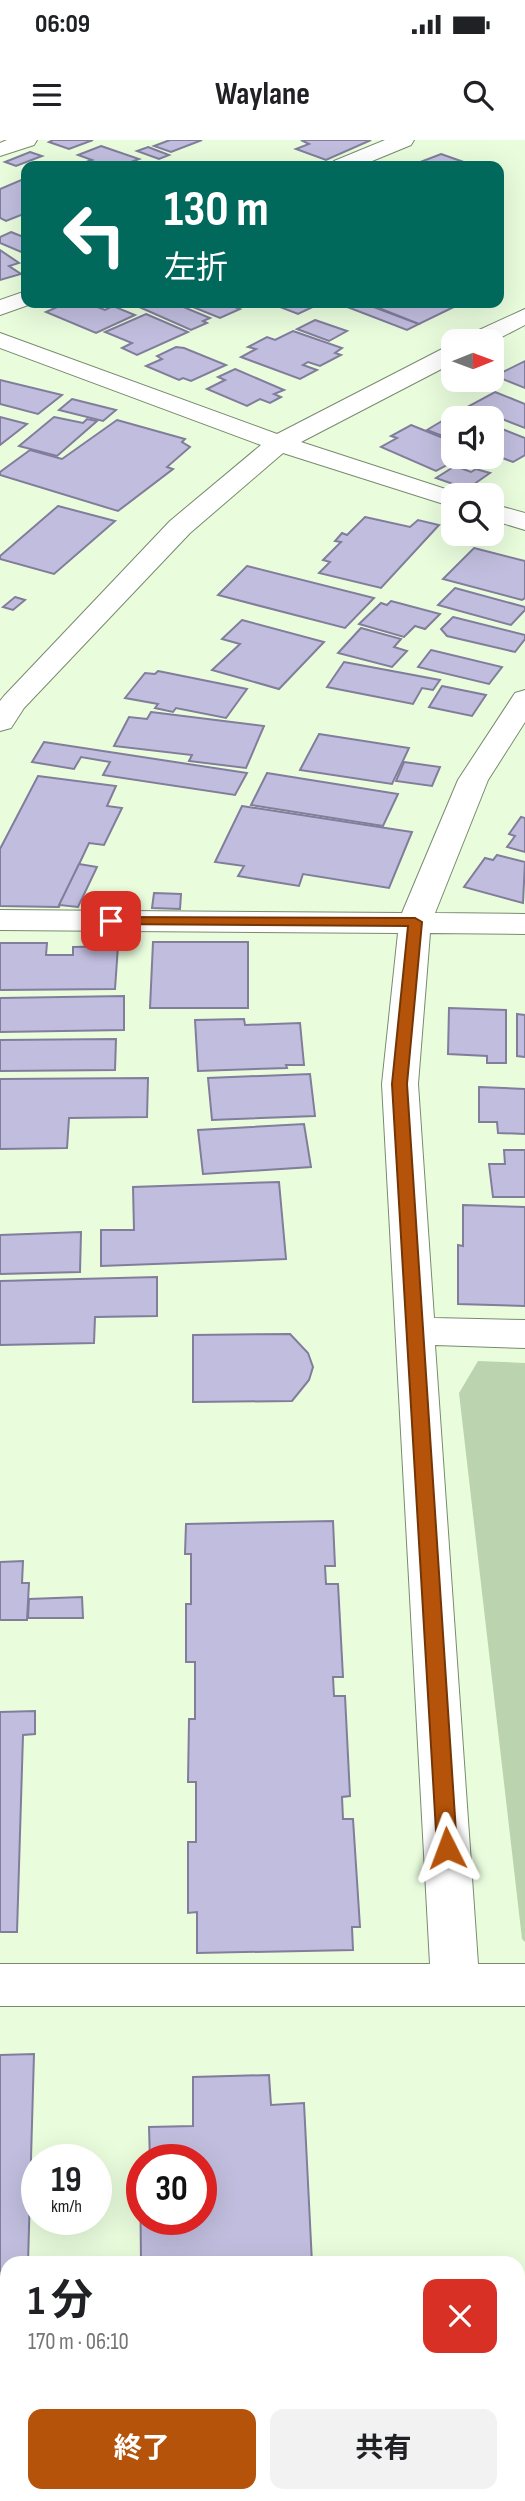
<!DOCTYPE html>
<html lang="ja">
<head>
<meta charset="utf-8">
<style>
	:root { --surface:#fff; --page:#f2f2f2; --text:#202124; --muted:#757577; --accent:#b45309 }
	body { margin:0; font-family:"Sofia Sans Condensed","Noto Sans JP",sans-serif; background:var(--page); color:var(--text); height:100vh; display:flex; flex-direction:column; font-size:26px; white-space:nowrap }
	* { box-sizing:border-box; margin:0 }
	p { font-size:23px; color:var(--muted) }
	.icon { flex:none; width:38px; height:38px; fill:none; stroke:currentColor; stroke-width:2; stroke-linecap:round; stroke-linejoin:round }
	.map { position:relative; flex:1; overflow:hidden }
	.details { position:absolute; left:0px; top:2116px; width:525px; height:247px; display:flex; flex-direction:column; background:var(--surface); border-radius:21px 21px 0 0; box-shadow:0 7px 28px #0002 }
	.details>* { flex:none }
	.hud { position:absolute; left:21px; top:21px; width:483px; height:147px; border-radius:14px; box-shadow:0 7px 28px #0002; background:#00695c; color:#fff; overflow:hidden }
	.needle { width:46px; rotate:89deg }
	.tools { position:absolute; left:441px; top:189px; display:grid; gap:14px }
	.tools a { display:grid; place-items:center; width:63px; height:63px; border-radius:14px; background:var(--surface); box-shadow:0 7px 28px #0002; font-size:35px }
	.speed { position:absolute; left:21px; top:2004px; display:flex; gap:14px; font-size:35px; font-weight:700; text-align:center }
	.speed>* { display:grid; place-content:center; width:91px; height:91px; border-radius:50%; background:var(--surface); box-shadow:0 7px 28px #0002; line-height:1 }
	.speed small { font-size:18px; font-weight:400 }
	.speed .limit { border:10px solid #d22; background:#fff; color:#111 }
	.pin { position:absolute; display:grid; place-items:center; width:60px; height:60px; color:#fff; margin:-30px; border-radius:14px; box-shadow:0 4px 10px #0006 }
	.me { position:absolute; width:77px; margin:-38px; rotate:357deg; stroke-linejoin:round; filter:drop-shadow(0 0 5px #0008) }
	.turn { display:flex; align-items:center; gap:24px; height:147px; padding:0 28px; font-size:32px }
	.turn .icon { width:91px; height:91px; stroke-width:2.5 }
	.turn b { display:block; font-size:49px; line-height:60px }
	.round { display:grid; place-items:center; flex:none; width:74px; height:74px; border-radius:14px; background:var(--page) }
	.summary { display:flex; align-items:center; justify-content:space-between; height:119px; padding:0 28px }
	h1 { font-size:42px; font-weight:700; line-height:52px }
	.primary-button { display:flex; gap:14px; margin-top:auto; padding:14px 28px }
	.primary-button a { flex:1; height:80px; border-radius:14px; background:var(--accent); color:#fff; font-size:28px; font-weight:700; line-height:80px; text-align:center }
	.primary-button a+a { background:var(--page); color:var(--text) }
	.status { display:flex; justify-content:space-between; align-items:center; height:49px; padding:0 35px; background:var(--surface); direction:ltr }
	.status svg { height:19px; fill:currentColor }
	header { display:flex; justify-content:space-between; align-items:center; height:91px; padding:0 28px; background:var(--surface); font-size:32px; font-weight:700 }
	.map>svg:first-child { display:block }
	.green { fill:#bcd3af }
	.building { fill:#c1bdde; stroke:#817d9b; stroke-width:2 }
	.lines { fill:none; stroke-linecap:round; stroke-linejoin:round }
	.minor-casing { stroke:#798b6f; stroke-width:2 }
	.minor { fill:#fff; fill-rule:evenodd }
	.route { fill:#b45309; stroke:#753606; stroke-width:2 }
</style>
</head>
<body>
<div class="status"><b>06:09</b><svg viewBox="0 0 49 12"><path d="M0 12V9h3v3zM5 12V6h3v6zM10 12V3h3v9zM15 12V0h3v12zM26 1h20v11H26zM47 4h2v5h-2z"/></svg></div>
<header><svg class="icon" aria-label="menu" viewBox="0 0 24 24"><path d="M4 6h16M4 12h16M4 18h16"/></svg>Waylane<svg class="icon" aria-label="search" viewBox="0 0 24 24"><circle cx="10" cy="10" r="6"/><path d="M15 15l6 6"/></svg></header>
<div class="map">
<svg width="525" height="2361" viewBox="0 0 525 2361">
	<rect width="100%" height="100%" fill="#e9fddd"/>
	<polygon class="green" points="478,1221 525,1223 525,1802 522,1799 459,1253"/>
	<g class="building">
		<polygon points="53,0 93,0 69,9 49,2"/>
		<polygon points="170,0 202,0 171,12 154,6"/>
		<polygon points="371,0 326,20 296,9 309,4 301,0"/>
		<polygon points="101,6 139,19 131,22 142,26 97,26 86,22 92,20 78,15"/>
		<polygon points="148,7 169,15 159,19 137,11"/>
		<polygon points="30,12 42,16 16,26 5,22"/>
		<polygon points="441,14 475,26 410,26"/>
		<polygon points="26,38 26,73 6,81 0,78 0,49"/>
		<polygon points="11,92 26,98 26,114 0,103 0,97"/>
		<polygon points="0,110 19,123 9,126 21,134 0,140"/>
		<polygon points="66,163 92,165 105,170 113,166 135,175 96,193 46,172"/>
		<polygon points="145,163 174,163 210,178 203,181 207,183 191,190 137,166"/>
		<polygon points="183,163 225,163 240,169 220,178"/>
		<polygon points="270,163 315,163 319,164 298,174"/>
		<polygon points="337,163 363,163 419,184 407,190"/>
		<polygon points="366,163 462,163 419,184"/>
		<polygon points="146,174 188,192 137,215 122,208 132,203 105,192"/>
		<polygon points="315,180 347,191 329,201 297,189"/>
		<polygon points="293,191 342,208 335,213 341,215 320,226 308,222 303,225 317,230 300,239 241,217 256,209 248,207 267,197 275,200"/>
		<polygon points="176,207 184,208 226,225 191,241 183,238 179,240 146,226 162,219 157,216"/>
		<polygon points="525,221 525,248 495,236"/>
		<polygon points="235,229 284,250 274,254 281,257 270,263 260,259 247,266 207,249 225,240 218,237"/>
		<polygon points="0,240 62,255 38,274 0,264"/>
		<polygon points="495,252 525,264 525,288 469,266"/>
		<polygon points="72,259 116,270 103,281 59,270"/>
		<polygon points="457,272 473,278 453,278 453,300 427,290"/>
		<polygon points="0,277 27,284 0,305"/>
		<polygon points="54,277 83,283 87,279 97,281 57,316 19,306"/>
		<polygon points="117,280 185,299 182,302 190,307 167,327 173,329 118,371 0,335 0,332 30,310 62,319"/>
		<polygon points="411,285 453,302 453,317 482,317 469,324 458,319 436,331 381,307 397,298 391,296"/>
		<polygon points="492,285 525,298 525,315 513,322 492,314"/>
		<polygon points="455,326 471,332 476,329 490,333 467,349 436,338"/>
		<polygon points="58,366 115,381 54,434 0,419 0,416"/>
		<polygon points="365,377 410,387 418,380 439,385 381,448 319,433 330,422 323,420 341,402 335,401 342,393 347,395"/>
		<polygon points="474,408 525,421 525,458 522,460 443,439"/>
		<polygon points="247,426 374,458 345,488 218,455"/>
		<polygon points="455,448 525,467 525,470 511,485 438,465"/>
		<polygon points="15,457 25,460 13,470 3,467"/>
		<polygon points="391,461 440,474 425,489 415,486 404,497 359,484 381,463 387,465"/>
		<polygon points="453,477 525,495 525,499 515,512 447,496 441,489"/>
		<polygon points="242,480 324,502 279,549 212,530 240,504 222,499"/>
		<polygon points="361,488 401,499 394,507 407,511 392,527 338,513"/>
		<polygon points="431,510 502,527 489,544 418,527"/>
		<polygon points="344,522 440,540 433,550 422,548 413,564 327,547"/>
		<polygon points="158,531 247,549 226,578 176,568 173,572 155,568 158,564 125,558 145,533 155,534"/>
		<polygon points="442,546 486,555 472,576 429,567"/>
		<polygon points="151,572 264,586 246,628 189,621 192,615 114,606 129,577 147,579"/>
		<polygon points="319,594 409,608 392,644 300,630"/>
		<polygon points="44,602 247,633 235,655 103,635 110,622 81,617 74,629 32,622"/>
		<polygon points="404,622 440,627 432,646 396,641"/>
		<polygon points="267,633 398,654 383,686 251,665"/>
		<polygon points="38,636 116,646 107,666 122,668 104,705 89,703 59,767 0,766 0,709"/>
		<polygon points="242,666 412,692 389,748 303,734 299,746 238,736 244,726 215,722"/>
		<polygon points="521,677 525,678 525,712 507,707 515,696 509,694"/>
		<polygon points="497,715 525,722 523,763 464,747 485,718 493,720"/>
		<polygon points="79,724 97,727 78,767 59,765"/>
		<polygon points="154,753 181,754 180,769 152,768"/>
		<polygon points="153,802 248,802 248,868 150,868"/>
		<polygon points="0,803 47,803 46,815 73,815 73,807 118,806 115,849 0,850"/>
		<polygon points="124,856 124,890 0,892 0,858"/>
		<polygon points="449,868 506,870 506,923 487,923 487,916 448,914"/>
		<polygon points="517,874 525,875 525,917 517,916"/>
		<polygon points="244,879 245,885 300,883 304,925 286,925 287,928 198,931 195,880"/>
		<polygon points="116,899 115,930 0,931 0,900"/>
		<polygon points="310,934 315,976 212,980 208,938"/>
		<polygon points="148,938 147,977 69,978 67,1008 0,1009 0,939"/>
		<polygon points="479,947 525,949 525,994 498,993 497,982 479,982"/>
		<polygon points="304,984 311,1027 203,1034 198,990"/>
		<polygon points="504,1010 525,1010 525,1057 493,1057 489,1024 505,1024"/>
		<polygon points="279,1042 286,1119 101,1126 101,1090 134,1090 133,1047"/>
		<polygon points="463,1065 525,1067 525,1166 458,1164 458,1105 463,1106"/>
		<polygon points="81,1092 80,1132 0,1134 0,1095"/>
		<polygon points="157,1137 157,1176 95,1177 94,1203 0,1205 0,1141"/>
		<polygon points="290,1194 308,1213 313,1227 309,1240 292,1261 193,1262 193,1195"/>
		<polygon points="333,1381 335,1426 325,1426 326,1444 338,1444 343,1537 333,1537 334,1556 345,1556 350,1656 342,1657 343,1679 353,1679 360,1787 352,1787 353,1810 197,1813 197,1772 188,1773 188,1702 196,1702 196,1642 188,1642 189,1579 195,1579 195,1522 186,1522 186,1464 191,1464 191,1414 185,1414 186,1384"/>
		<polygon points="23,1421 22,1443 29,1443 27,1480 0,1480 0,1422"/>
		<polygon points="82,1457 83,1478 28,1478 29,1459"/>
		<polygon points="35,1571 35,1594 23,1595 17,1792 0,1792 0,1572"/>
		<polygon points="34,1914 28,2123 7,2123 7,2356 21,2356 21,2361 0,2361 0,1915"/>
		<polygon points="269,1935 271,1965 304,1963 312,2123 141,2123 140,2021 142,2079 201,2079 201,2020 150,2020 149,1987 193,1986 193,1937"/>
		<polygon points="144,2356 324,2356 324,2361 154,2361 154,2359 144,2359"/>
	</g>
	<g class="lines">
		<defs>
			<g id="minor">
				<polygon points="7,0 37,0 34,5 0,16 0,3"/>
				<polygon points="385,0 414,0 411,5 360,26 331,26 334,21"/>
				<polygon points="26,151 26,163 34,163 0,175 0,160"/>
				<polygon points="525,169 525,185 492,202 463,201 466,196"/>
				<polygon points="0,193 277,294 444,208 453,206 453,223 301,302 464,355 453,355 453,367 283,313 190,393 24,568 11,588 0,591 0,561 4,556 170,381 261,305 0,208"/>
				<polygon points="492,364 525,373 525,390 492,380"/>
				<polygon points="525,550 525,582 488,640 435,773 525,774 525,794 430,793 418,944 434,1178 525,1180 525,1208 435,1205 478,1824 525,1824 525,1866 0,1866 0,1824 430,1824 382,944 398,793 0,790 0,770 402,773 458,640 515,553"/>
			</g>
		</defs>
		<use href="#minor" class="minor-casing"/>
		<use href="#minor" class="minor"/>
	</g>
	<polygon class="route" points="111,777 415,778 422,782 407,944 457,1708 454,1714 447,1716 440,1714 437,1708 392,944 408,786 106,784 104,781"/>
</svg>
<div class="tools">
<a><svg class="needle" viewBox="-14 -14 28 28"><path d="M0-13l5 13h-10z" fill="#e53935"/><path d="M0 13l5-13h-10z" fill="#757577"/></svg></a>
<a><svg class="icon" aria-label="sound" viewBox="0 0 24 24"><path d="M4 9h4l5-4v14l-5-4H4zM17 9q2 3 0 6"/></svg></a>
<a><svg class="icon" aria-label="search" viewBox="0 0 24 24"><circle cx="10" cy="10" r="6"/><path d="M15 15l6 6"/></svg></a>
</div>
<div class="speed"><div>19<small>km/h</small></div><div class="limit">30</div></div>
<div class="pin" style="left:111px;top:781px;background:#d93025"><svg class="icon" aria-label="arrive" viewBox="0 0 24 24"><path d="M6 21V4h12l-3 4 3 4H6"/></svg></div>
<svg class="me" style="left:447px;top:1708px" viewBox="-20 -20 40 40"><path d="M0-17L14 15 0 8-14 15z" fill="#b45309" stroke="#fff" stroke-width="4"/></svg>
<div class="hud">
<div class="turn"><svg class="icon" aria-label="left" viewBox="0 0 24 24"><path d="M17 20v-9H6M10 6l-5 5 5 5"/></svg><div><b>130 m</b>左折</div></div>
</div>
<section class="details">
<div class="summary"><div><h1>1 分</h1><p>170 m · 06:10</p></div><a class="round" style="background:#d93025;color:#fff"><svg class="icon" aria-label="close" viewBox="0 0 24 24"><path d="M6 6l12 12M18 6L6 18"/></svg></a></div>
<div class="primary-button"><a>終了</a><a>共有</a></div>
</section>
</div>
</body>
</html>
